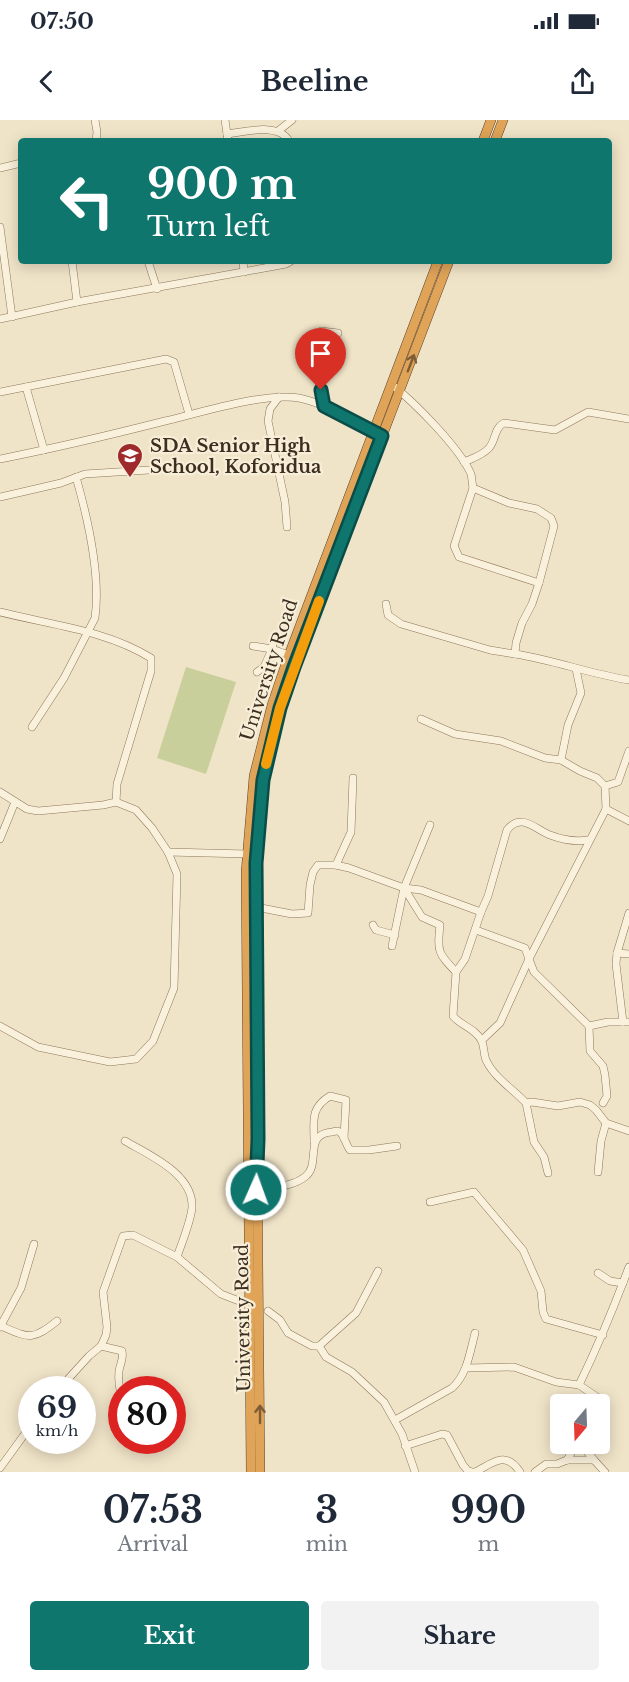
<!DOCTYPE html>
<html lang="en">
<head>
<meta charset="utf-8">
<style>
	:root { --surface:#fff; --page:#f2f2f3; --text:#1f2937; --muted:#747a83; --accent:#0f766e }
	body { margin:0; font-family:"Libre Baskerville",serif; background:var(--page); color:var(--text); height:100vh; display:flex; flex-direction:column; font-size:22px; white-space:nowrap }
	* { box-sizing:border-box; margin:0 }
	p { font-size:20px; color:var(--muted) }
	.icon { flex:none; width:33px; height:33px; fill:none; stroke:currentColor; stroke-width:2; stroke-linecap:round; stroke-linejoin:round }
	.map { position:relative; height:1352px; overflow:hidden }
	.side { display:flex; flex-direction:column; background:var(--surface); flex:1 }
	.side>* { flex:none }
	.guide { position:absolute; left:18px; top:18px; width:594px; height:126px; border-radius:6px; box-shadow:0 3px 15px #0003; background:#0f766e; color:#fff; overflow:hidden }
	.needle { width:39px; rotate:199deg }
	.fabs { position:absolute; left:550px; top:1274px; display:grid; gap:12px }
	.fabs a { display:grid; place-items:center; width:60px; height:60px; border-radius:6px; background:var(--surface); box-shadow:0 3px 15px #0003; font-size:30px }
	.speed { position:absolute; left:18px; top:1256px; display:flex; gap:12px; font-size:30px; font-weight:700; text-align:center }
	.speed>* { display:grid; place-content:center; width:78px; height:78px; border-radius:50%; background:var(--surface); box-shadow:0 3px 15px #0003; line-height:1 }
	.speed small { font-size:15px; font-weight:400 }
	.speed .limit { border:9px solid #d22; background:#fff; color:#111 }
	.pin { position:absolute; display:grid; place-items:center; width:51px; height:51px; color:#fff; margin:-62px -26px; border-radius:50% 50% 50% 0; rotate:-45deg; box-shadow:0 0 6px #0007 }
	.pin .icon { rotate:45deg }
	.me { position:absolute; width:66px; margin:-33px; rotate:2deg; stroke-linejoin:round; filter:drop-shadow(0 0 4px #0008) }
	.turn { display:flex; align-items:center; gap:21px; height:126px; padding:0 30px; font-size:27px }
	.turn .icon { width:78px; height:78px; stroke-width:2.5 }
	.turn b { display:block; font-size:42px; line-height:51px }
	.eta { display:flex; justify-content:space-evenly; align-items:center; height:102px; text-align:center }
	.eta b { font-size:36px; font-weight:700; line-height:42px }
	.primary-button { display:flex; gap:12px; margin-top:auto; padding:12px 30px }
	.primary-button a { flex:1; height:69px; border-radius:6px; background:var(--accent); color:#fff; font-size:24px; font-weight:700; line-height:69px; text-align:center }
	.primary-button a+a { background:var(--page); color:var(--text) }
	.status { display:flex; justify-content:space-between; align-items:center; height:42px; padding:0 30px; background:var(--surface); direction:ltr }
	.status svg { height:16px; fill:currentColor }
	header { display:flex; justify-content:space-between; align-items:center; height:78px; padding:0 30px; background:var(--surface); font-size:27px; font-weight:700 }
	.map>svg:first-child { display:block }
	.park { fill:#c9cf9b }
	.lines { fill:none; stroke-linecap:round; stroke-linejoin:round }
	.minor-casing { stroke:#8d765c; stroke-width:8 }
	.highway-casing { stroke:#5b4430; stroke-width:10 }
	.minor { stroke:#faf1dc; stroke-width:7 }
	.highway { stroke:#e0a458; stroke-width:9 }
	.oneway { stroke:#7e5d36 }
	.route-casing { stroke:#0a4d48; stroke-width:15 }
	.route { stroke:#0f766e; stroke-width:10 }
	.slow { stroke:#f59e0b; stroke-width:10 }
	.labels { text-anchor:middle; stroke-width:4.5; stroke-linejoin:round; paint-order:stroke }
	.poi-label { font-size:18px; font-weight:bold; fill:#3d2e20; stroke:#f7eed8; text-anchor:start }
	.street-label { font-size:18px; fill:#3d2e20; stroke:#f7eed8 }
</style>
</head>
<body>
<div class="status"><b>07:50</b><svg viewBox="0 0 49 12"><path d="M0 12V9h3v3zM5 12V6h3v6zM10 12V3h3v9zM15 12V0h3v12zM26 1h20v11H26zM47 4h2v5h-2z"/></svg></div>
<header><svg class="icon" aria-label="back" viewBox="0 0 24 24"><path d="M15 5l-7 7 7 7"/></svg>Beeline<svg class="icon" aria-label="share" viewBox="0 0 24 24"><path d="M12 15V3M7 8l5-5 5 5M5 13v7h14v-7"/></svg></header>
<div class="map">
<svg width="629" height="1352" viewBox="0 0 629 1352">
	<rect width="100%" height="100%" fill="#f0e4c8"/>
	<polygon class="park" points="186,547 236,562 206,654 157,638"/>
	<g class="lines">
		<defs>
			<g id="minor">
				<polyline points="95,0 97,12 96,21"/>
				<polyline points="225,0 228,21"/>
				<polyline points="278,11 292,0"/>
				<path d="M227,14C244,12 279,2 289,21"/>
				<polyline points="0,48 21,43"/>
				<polyline points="0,107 12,197"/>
				<polyline points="72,141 77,182"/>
				<polyline points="148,141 157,169"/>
				<polyline points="243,141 244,152"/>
				<polyline points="0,199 77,182 286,144 291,141"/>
				<path d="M391,264C414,282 459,327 471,354C472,358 472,363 473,368L509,383L537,389L551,398L554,406L539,463L532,484L522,503L516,523L515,534C554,540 590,554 629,560"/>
				<polyline points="26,267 44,330"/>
				<polyline points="0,272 166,239 174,242 189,294"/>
				<polyline points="279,277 270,289 268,301 285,382 287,407"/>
				<path d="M324,286C320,264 308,231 321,211L338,213"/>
				<path d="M0,339C55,328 110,315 165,301C199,293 265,272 299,278C329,284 355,304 382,316"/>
				<path d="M464,342C473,338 483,335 489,328C496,320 494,308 504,303L555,310L588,292L629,299"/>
				<polyline points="473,368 454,426 459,437 539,463"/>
				<polyline points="0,377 61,363 85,354 149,350"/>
				<polyline points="386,484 388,495 401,504 490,530 515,534"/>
				<path d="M0,492C51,505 106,510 151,538V551L117,664L116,682L103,685L38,691L27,689L0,672"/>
				<polyline points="253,526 272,529 274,518"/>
				<polyline points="257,552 264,547 272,529 289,535"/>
				<polyline points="421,599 455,614 501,621 545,638 561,640 580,651 597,658 605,666 606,689 529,839 534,852 589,906 590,931 603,946 605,955 607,976 603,983"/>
				<path d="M32,607L64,558L95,498C101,454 88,399 76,357"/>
				<polyline points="561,640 568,605 581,573 576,549"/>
				<polyline points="605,666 618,662 629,631"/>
				<polyline points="606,689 629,701"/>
				<polyline points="0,719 15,682"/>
				<polyline points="168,732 247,734"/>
				<polyline points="336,745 351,712 353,658"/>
				<path d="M404,768L422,797L440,805C437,832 438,833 456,852L453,896C461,906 475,908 481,920C485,926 483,936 487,942C495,958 514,970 526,983L532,982L558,986L580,982L590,985L596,990L606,1003L629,1011"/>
				<path d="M256,787L292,794L308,793L310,765L313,752L318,745H336L349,748L404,768L421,770L481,792L488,776L507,710C521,692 535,709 550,715C563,720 575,722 588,720"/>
				<polyline points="373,805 376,810 395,815"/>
				<polyline points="476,810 525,828 529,839 500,903 482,920"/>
				<polyline points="392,826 404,768 430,705"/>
				<polyline points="617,833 629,834"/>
				<polyline points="456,852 465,839 481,792"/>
				<polyline points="623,902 616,844 617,833 629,793"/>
				<polyline points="0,906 38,927 110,942 136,939 153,921 174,868 177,754 168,732 152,708 136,690 116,682"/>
				<polyline points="589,906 608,902 629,902"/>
				<polyline points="526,983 534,1022 544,1037 548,1053"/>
				<path d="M125,1021C149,1035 194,1054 192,1088C190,1104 182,1122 177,1137"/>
				<path d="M314,1022C314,1001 310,988 330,976L346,980L344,1018"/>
				<polyline points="598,1052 601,1021 606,1003"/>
				<path d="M256,1070C273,1067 293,1067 306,1056C321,1043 303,1014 332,1012C336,1011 337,1010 341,1013C345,1018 346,1025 350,1030H369L397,1026"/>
				<polyline points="430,1082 474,1072 523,1130 541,1171 543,1192 546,1199 603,1215"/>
				<polyline points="378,1151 356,1193 319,1226 326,1237 352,1252 384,1282 402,1314 415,1352"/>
				<polyline points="598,1153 610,1161 623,1163"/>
				<polyline points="268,1191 280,1200 288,1213 312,1226 319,1226"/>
				<path d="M1,1206C29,1218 32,1221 57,1201"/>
				<polyline points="0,1207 21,1168 34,1124"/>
				<path d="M101,1226L122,1231C124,1238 120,1244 119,1251C118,1260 119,1268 122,1277"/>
				<polyline points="466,1248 514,1247 556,1262 579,1265 600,1279 599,1284"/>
				<path d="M579,1265C598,1226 614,1187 629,1147"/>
				<polyline points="59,1269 89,1236 101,1226 106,1215 107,1207 103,1172 123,1116 133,1115 177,1137 221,1174 239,1181"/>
				<path d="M395,1300L452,1268C467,1255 470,1232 475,1213"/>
				<polyline points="580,1323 594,1340"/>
				<polyline points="405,1326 442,1314 447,1315 463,1345 468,1351 472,1352"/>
				<polyline points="567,1340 577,1323"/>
				<polyline points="0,1348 32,1304"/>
				<path d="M475,1352C492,1344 505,1329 520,1352"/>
				<polyline points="535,1352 546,1344 557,1344 567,1340 594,1340 605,1352"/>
			</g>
			<g id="highway">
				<polyline points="483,21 491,0"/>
				<polyline points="495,21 503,0"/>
				<polyline points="251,1352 246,752 254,656 272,585 289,535 438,141"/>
				<path d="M260,1352L255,825C257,770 253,713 263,659C270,621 282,584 294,547L449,141"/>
			</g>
		</defs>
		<use href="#minor" class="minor-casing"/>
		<use href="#highway" class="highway-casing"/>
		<use href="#minor" class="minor"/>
		<use href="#highway" class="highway"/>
	</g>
	<defs><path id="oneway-shaft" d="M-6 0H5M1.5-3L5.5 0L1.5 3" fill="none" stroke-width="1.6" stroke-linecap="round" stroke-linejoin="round" transform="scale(1.5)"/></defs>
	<g class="oneway">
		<use href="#oneway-shaft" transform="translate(411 243) rotate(-69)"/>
		<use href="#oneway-shaft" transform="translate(260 1294) rotate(-90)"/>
	</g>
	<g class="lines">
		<defs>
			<polyline id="route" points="256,1070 258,1019 256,743 263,660 280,588 294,547 382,316 324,286 321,270"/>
		</defs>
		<use href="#route" class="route-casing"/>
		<use href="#route" class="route"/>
		<polyline class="slow" points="266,644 280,588 319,481"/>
	</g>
	<defs>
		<symbol id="school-pin" viewBox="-11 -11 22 30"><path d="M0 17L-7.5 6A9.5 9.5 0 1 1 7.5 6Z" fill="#9e2a2b" stroke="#f7eed8"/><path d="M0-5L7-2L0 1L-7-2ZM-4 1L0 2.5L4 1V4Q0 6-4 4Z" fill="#fff"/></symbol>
	</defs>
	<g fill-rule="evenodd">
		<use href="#school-pin" x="115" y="321" width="30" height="40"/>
	</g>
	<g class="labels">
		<g class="poi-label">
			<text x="150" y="332">SDA Senior High<tspan x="150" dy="21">School, Koforidua</tspan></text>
		</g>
		<g class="street-label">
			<text transform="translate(269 550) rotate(-72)" y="6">University Road</text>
			<text transform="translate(243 1198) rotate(-91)" y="6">University Road</text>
		</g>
	</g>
</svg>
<div class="fabs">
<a><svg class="needle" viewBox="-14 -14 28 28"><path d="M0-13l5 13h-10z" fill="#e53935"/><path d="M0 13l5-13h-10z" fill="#747a83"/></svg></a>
</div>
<div class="speed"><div>69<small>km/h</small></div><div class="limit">80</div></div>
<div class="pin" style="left:321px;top:270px;background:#d93025"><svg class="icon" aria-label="arrive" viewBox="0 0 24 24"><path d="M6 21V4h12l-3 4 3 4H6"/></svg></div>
<svg class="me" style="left:256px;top:1070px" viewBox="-20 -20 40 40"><circle r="17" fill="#0f766e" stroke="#fff" stroke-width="3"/><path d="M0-11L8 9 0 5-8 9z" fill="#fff"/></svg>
<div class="guide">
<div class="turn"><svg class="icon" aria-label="left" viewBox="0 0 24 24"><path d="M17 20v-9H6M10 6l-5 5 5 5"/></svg><div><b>900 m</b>Turn left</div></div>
</div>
</div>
<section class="side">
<div class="eta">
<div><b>07:53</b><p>Arrival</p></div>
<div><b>3</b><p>min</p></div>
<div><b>990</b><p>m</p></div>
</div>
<div class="primary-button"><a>Exit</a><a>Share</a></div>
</section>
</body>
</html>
